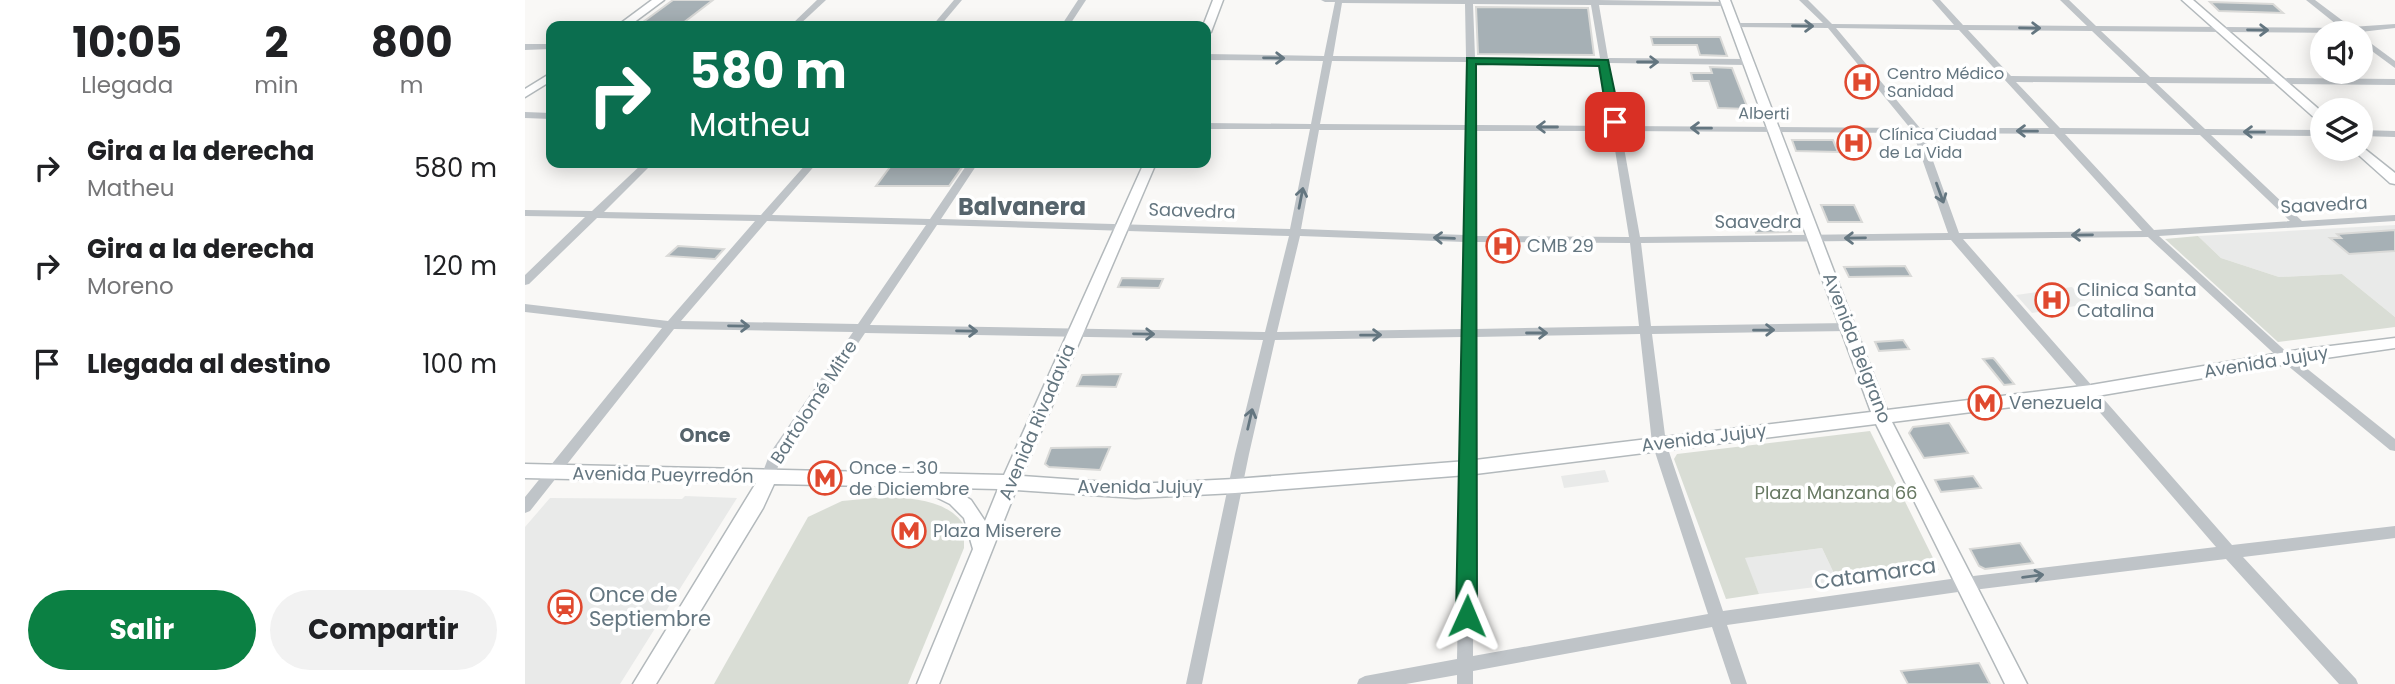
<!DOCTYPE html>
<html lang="es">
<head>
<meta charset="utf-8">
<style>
	:root { --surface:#fff; --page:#f2f2f2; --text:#202124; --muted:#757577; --accent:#0b8043 }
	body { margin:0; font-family:Poppins,sans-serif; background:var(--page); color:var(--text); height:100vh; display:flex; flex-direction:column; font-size:26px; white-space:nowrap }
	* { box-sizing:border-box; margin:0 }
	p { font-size:23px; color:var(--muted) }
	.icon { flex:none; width:38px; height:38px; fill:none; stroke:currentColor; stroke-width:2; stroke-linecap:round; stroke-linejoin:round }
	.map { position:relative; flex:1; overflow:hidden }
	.details { display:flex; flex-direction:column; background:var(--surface); width:525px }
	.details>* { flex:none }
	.guide { position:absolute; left:21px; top:21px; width:665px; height:147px; border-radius:14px; box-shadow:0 4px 18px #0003; background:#0b6e4f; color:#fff; overflow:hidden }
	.controls { position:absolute; left:1785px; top:21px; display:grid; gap:14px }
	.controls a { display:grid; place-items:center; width:63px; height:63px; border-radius:50%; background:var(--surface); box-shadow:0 4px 18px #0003; font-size:35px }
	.pin { position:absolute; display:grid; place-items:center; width:60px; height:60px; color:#fff; margin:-30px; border-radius:14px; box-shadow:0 4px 10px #0006 }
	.me { position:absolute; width:77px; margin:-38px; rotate:1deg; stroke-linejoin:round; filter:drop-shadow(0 0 5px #0008) }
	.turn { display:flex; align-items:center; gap:24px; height:147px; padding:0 28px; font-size:32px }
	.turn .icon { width:91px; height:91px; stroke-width:2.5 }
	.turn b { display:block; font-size:49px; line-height:60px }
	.eta { display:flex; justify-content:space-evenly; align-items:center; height:119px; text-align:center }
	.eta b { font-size:42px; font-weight:700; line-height:49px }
	.action { display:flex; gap:14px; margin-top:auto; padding:14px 28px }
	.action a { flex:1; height:80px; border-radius:42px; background:var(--accent); color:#fff; font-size:28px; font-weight:700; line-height:80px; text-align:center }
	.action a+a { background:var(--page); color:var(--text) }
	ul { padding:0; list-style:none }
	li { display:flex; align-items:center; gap:21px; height:98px; padding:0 28px }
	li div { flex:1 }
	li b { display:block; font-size:26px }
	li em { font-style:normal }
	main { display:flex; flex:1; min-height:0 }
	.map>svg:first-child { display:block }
	.built { fill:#e9eae9 }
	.green { fill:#d9ddd5 }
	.building { fill:#a6b0b5; stroke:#dadad8; stroke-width:2 }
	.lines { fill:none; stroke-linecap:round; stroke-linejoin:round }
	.major-casing { stroke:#b3b9bc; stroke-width:3 }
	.minor { fill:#bfc4c8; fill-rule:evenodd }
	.major { fill:#fff; fill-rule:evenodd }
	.oneway { stroke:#647680 }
	.route { fill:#0b8043; stroke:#07532c; stroke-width:2 }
	.labels { text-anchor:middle; stroke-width:7; stroke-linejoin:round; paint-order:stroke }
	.far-poi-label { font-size:16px; fill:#647680; stroke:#fff; text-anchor:start }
	.far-street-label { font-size:16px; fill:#647680; stroke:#fff }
	.street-label { font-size:18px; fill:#647680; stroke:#fff }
	.poi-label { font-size:18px; fill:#647680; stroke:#fff; text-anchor:start }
	.park-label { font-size:18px; fill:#687963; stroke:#fff }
	.neighbourhood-label { font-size:19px; font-weight:bold; fill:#56646c; stroke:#fff }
	.near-street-label { font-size:21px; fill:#647680; stroke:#fff }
	.near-poi-label { font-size:21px; fill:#647680; stroke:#fff; text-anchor:start }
	.district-label { font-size:24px; font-weight:bold; fill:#56646c; stroke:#fff }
</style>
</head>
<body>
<main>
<section class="details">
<div class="eta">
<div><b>10:05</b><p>Llegada</p></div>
<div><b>2</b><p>min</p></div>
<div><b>800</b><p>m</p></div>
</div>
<ul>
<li><svg class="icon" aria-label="right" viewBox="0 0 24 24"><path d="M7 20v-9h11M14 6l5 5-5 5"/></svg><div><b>Gira a la derecha</b><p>Matheu</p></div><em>580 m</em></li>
<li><svg class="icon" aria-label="right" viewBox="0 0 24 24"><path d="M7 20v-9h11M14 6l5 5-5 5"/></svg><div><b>Gira a la derecha</b><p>Moreno</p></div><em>120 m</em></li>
<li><svg class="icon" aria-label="arrive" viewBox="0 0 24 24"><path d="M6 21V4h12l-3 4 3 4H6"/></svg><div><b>Llegada al destino</b></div><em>100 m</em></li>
</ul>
<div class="action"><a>Salir</a><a>Compartir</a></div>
</section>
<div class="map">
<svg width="1870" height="684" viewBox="0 0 1870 684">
	<rect width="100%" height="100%" fill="#f9f8f6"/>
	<g class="built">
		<polygon points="1870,225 1870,317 1817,274 1754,277 1696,258 1673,236"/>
		<polygon points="1547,287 1563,304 1507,313 1491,295"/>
		<polygon points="1080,470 1084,482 1039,488 1036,476"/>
		<polygon points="160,496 212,498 95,684 0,684 0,527 25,498 157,499"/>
		<polygon points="1297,548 1314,584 1234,594 1219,558"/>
	</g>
	<g class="green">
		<polygon points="1673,236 1696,258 1754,277 1817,274 1870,317 1870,327 1753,342 1640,239"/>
		<polygon points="1345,431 1414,570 1314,584 1297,548 1220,558 1234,594 1201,599 1149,459 1152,454"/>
		<path d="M360,497C387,498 423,500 439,525V548L383,684H189L283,517L317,501Z"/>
	</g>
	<g class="building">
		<polygon points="148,0 188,0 158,23 118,22"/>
		<polygon points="1685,2 1748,4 1758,13 1694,11"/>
		<polygon points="951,7 1063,8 1069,55 953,54"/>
		<polygon points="1126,37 1195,37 1202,56 1175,55 1172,45 1128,45"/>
		<polygon points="1185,67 1207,68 1223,109 1193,108 1184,81 1168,81 1166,73 1187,73"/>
		<polygon points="1267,140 1308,140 1313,152 1271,151"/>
		<polygon points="368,163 440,163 424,186 351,186"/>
		<polygon points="1296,205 1329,205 1337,222 1303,222"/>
		<polygon points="1226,217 1261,217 1266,232 1231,233"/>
		<polygon points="1870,230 1870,251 1824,254 1805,238 1816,238 1812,234"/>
		<polygon points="153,246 199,249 190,259 142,256"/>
		<polygon points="1380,266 1386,276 1324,277 1319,267"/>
		<polygon points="597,278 638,279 634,288 593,287"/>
		<polygon points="1378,340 1384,349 1354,351 1350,342"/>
		<polygon points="1468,358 1470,360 1489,384 1479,385 1458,359"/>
		<polygon points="596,374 591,387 552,386 557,375"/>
		<polygon points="1424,423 1443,453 1399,458 1384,433 1388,427"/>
		<polygon points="585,447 575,470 524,467 520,464 526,448"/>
		<polygon points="1448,476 1456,488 1416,492 1410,480"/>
		<polygon points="1495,543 1508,563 1460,569 1454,566 1445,549"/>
		<polygon points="1454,663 1465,684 1383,684 1376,671"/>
	</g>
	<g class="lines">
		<defs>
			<g id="major">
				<polygon points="127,0 139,0 104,26 92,26"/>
				<polygon points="688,0 698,0 686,32 681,35 681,26 678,26"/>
				<path d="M1195,0H1205L1362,410L1566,385L1773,350L1870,338V348L1773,362L1566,397L1367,422L1502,684H1480L1351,424L942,475L710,493L610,498L491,490L414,684H392L448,549L439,518L425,504L391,487L249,484L238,508L131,684H108L231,483L0,478V464L479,475L619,163H631L497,476L610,484L710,479L942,461L1346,412ZM427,488L473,489L460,521L446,500Z"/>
				<polygon points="1657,0 1668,0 1797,112 1797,122 1793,121"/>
				<polygon points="26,73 26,81 0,97 0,89"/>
				<polygon points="1836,146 1870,173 1870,184 1865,183 1827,149 1836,149"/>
			</g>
		</defs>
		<use href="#major" class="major-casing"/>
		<g class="minor">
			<polygon points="292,0 301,0 273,26 265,26"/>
			<polygon points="429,0 437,0 415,26 407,26"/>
			<polygon points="553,0 561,0 544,26 536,26"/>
			<path d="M796,0H1073L1204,2L1205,4L1201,6L1074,5L1083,58L1222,59L1226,62L1222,65L1084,63L1095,126L1385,128L1303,28L1210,27L1206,25L1210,23H1298L1274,0H1283L1307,24L1429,25L1407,0H1415L1438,25L1562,26L1535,0H1544L1571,26L1816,28L1781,0H1790L1826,27L1870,24V28L1827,33L1576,31L1625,77L1870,79V85L1631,83L1680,129L1797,130V136L1686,135L1777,221L1870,215V221L1634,236L1765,355L1870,439V451L1865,450L1757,361L1623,237L1438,239L1707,545L1870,526V538L1718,557L1831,679L1833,684H1814L1701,559L1440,591L1202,625L1222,684H1206L1187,627L948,671V684H932V675L881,684H832L834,679L840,676L932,659L938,337L750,340L724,454L677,684H661L710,454L738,340L340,333L256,458L248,481L243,482L238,481L236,477L245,453L328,332L149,329L5,511L0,513V497L137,328L0,312V304L143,321L230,221L72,218L4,284L0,285V275L60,217L0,216V210L67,211L118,163H128L79,212L236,215L282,163H292L247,215L405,219L443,163H453L416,219L765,229L785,129H681V123L786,124L798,61L681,60V54L799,56L810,2H800ZM817,3L940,4L941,57L808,56ZM948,4L1066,5L1075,58L950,57ZM1311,28L1434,30L1524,128H1395ZM1443,30L1567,31L1615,77L1486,76ZM807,61L941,62L942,125L795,124ZM950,62L1075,63L1086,126L952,125ZM1491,82L1621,83L1669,129L1535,128ZM794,130H942L940,235L776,229ZM952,131H1087L1104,237L951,236ZM1096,131L1388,133L1423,233L1115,237ZM1398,133L1529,134L1617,231L1434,233ZM1540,134L1675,135L1765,221L1629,230ZM242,221L401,225L333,324L156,321ZM412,225L764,236L740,332L345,325ZM775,236L940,242L938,329L752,332ZM1426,240L1691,547L1440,577L1198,611L1141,443L1127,334L1324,331L1330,327L1324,323L1126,326L1116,243ZM951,242L1105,243L1114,326L950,329ZM1115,334L1127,443L1183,614L948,656L950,337Z"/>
			<polygon points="1836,36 1870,61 1870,68 1836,43"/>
			<polygon points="0,44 26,44 26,49 0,50"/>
			<polygon points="0,112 26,113 26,119 0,118"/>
			<polygon points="1836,130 1870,131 1870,137 1836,136"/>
		</g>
		<use href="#major" class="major"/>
	</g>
	<defs><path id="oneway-shaft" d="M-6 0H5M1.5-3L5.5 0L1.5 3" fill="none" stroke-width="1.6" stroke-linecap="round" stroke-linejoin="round" transform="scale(1.75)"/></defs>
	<g class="oneway">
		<use href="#oneway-shaft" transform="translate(1278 26) rotate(1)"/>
		<use href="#oneway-shaft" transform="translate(1505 28) rotate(1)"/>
		<use href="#oneway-shaft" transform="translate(1733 30) rotate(1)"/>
		<use href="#oneway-shaft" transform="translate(749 58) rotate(1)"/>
		<use href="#oneway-shaft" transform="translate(1123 62)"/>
		<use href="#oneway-shaft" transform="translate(1022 127) rotate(-180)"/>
		<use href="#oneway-shaft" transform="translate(1176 128) rotate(-179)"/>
		<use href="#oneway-shaft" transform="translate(1502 131) rotate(-179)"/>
		<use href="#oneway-shaft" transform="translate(1729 132) rotate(-179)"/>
		<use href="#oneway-shaft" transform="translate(1415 193) rotate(70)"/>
		<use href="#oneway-shaft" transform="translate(776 198) rotate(-79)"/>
		<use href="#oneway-shaft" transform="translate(1557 235) rotate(179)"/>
		<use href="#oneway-shaft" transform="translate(919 238) rotate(-178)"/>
		<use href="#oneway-shaft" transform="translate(1330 238) rotate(179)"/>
		<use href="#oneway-shaft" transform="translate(214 326) rotate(1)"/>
		<use href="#oneway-shaft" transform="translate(1239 330) rotate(-1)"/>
		<use href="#oneway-shaft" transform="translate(442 331) rotate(1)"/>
		<use href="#oneway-shaft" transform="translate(1012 333)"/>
		<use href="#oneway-shaft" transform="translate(619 334) rotate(1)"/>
		<use href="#oneway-shaft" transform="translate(846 335) rotate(-1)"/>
		<use href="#oneway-shaft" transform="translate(725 419) rotate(-77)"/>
		<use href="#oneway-shaft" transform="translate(1508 576) rotate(-7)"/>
	</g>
	<polygon class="route" points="942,58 1083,60 1096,122 1090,126 1083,122 1074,66 951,64 952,616 949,622 942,625 934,622 931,616"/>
	<defs>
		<symbol id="hospital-ring" viewBox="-11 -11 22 22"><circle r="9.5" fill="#fff" stroke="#e0492f" stroke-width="1.5"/><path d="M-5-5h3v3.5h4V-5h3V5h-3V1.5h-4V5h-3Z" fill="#e0492f"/></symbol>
		<symbol id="metro-ring" viewBox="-11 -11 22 22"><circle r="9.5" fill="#fff" stroke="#e0492f" stroke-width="1.5"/><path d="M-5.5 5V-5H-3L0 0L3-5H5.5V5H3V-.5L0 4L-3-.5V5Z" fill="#e0492f"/></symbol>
		<symbol id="station-ring" viewBox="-11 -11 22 22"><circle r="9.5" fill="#fff" stroke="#e0492f" stroke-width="1.5"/><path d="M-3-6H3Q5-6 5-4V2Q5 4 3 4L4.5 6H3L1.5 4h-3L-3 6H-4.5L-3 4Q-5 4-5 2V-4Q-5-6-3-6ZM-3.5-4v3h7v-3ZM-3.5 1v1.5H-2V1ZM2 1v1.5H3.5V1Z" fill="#e0492f"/></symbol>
	</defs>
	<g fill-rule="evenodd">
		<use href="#hospital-ring" x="1318" y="63" width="38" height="38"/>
		<use href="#hospital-ring" x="1310" y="124" width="38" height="38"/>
		<use href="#hospital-ring" x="959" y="227" width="38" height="38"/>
		<use href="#hospital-ring" x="1508" y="281" width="38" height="38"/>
		<use href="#metro-ring" x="1441" y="384" width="38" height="38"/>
		<use href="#metro-ring" x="281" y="459" width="38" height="38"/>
		<use href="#metro-ring" x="365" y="512" width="38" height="38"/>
		<use href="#station-ring" x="21" y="588" width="38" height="38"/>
	</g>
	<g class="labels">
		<g class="far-poi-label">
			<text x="1362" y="79">Centro Médico<tspan x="1362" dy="18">Sanidad</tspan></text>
			<text x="1354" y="140">Clínica Ciudad<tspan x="1354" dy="18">de La Vida</tspan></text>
		</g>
		<g class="far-street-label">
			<text transform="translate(1239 113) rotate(1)" y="6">Alberti</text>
		</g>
		<g class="street-label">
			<text transform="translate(1799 205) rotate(-3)" y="6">Saavedra</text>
			<text transform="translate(667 211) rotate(2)" y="6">Saavedra</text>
			<text x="1233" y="228">Saavedra</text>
			<text transform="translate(1332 348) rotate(69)" y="6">Avenida Belgrano</text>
			<text transform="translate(1741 362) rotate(-9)" y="6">Avenida Jujuy</text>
			<text transform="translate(289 402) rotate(-57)" y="6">Bartolomé Mitre</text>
			<text transform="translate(512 422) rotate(-67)" y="6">Avenida Rivadavia</text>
			<text transform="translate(1179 438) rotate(-7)" y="6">Avenida Jujuy</text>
			<text transform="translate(138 475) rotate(1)" y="6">Avenida Pueyrredón</text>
			<text x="615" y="493">Avenida Jujuy</text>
		</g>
		<g class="poi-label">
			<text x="1002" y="252">CMB 29</text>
			<text x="1552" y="296">Clinica Santa<tspan x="1552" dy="21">Catalina</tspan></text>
			<text x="1484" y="409">Venezuela</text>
			<text x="324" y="474">Once - 30<tspan x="324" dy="21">de Diciembre</tspan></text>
			<text x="408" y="537">Plaza Miserere</text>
		</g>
		<g class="park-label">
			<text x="1311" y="499">Plaza Manzana 66</text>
		</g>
		<g class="neighbourhood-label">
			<text x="180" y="442">Once</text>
		</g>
		<g class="near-street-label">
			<text transform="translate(1350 574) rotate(-8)" y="7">Catamarca</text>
		</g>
		<g class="near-poi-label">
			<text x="64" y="602">Once de<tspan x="64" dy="24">Septiembre</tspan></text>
		</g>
		<g class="district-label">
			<text x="497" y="215">Balvanera</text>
		</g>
	</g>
</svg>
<div class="controls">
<a><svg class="icon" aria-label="sound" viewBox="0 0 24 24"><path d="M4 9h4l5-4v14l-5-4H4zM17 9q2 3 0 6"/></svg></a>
<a><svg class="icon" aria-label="layers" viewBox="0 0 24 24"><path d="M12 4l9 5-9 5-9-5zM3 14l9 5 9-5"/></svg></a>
</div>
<div class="pin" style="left:1090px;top:122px;background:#d93025"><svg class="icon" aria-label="arrive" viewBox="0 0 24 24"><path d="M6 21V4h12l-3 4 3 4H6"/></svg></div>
<svg class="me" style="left:942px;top:616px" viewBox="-20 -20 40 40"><path d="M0-17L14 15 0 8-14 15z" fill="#0b8043" stroke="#fff" stroke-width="4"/></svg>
<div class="guide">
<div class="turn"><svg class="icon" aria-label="right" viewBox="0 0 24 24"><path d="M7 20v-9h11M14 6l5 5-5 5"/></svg><div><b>580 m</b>Matheu</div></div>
</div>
</div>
</main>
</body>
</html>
